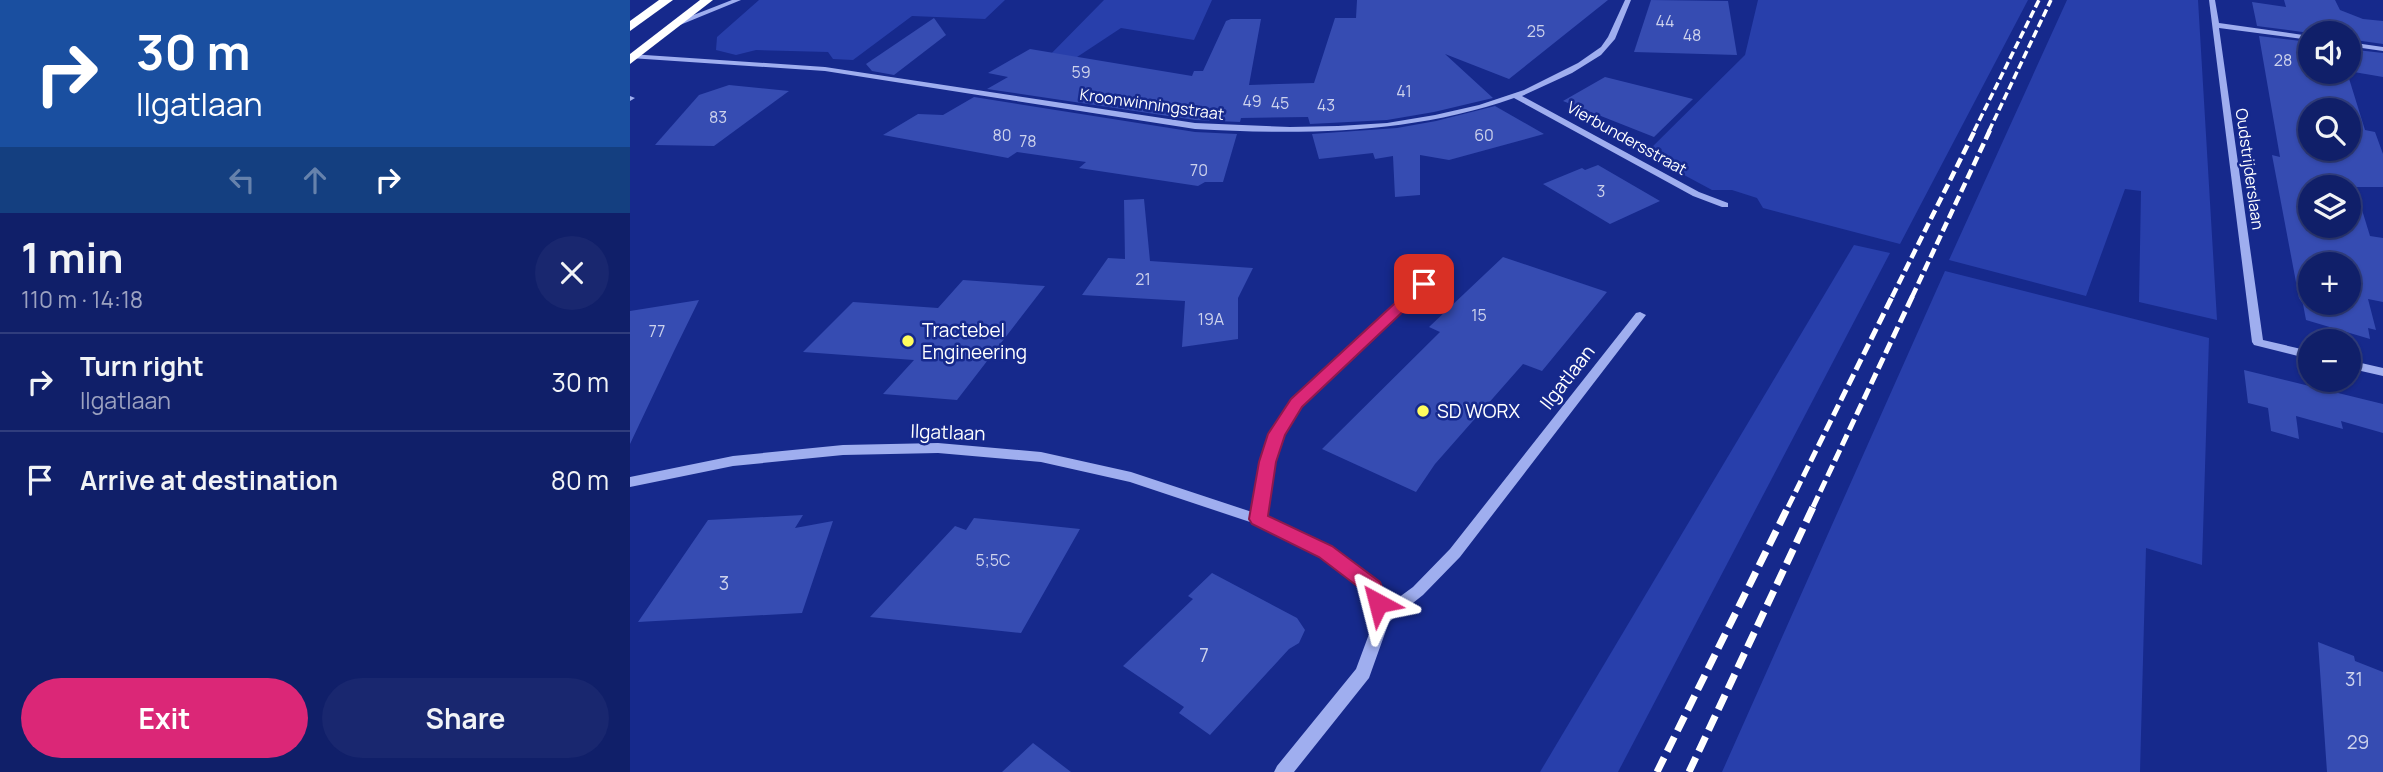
<!DOCTYPE html>
<html lang="en">
<head>
<meta charset="utf-8">
<style>
	:root { --surface:#101f69; --page:#19276f; --text:#f1f3f6; --muted:#9ca2c0; --line:#303d7d; --accent:#db2777 }
	body { margin:0; font-family:Manrope,sans-serif; background:var(--page); color:var(--text); height:100vh; display:flex; flex-direction:column; font-size:26px; white-space:nowrap }
	* { box-sizing:border-box; margin:0 }
	p { font-size:23px; color:var(--muted) }
	.icon { flex:none; width:38px; height:38px; fill:none; stroke:currentColor; stroke-width:2; stroke-linecap:round; stroke-linejoin:round }
	.map { position:relative; flex:1; overflow:hidden }
	.sheet { display:flex; flex-direction:column; background:var(--surface); width:630px }
	.sheet>* { flex:none }
	.banner { background:#1a4fa0; color:#fff; overflow:hidden }
	.fabs { position:absolute; left:1668px; top:21px; display:grid; gap:14px }
	.fabs a { display:grid; place-items:center; width:63px; height:63px; border-radius:50%; background:var(--surface); box-shadow:0 2px 5px #0004,0 0 0 2px var(--line); font-size:35px }
	.pin { position:absolute; display:grid; place-items:center; width:60px; height:60px; color:#fff; margin:-30px; border-radius:14px; box-shadow:0 4px 10px #0006 }
	.me { position:absolute; width:77px; margin:-38px; rotate:322deg; stroke-linejoin:round; filter:drop-shadow(0 0 5px #0008) }
	.turn { display:flex; align-items:center; gap:24px; height:147px; padding:0 21px; font-size:32px }
	.turn .icon { width:91px; height:91px; stroke-width:2.5 }
	.turn b { display:block; font-size:49px; line-height:60px }
	.lanes { display:flex; align-items:center; height:66px; padding:0 21px; background:#0003; justify-content:center; gap:35px; direction:ltr }
	.lanes .off { opacity:.35 }
	.round { display:grid; place-items:center; flex:none; width:74px; height:74px; border-radius:37px; background:var(--page) }
	.headline { display:flex; align-items:center; justify-content:space-between; height:119px; padding:0 21px }
	h1 { font-size:42px; font-weight:700; line-height:52px }
	.action { display:flex; gap:14px; margin-top:auto; padding:14px 21px }
	.action a { flex:1; height:80px; border-radius:42px; background:var(--accent); color:#fff; font-size:28px; font-weight:700; line-height:80px; text-align:center }
	.action a+a { background:var(--page); color:var(--text) }
	ul { padding:0; list-style:none }
	li { display:flex; align-items:center; gap:21px; height:98px; padding:0 21px; border-top:2px solid var(--line) }
	li div { flex:1 }
	li b { display:block; font-size:26px }
	li em { font-style:normal }
	main { display:flex; flex:1; min-height:0 }
	.map>svg:first-child { display:block }
	.green { fill:#283fab }
	.building { fill:#364cb2; fill-rule:evenodd }
	.lines { fill:none; stroke-linecap:round; stroke-linejoin:round }
	.minor { fill:#9faeef; fill-rule:evenodd }
	.highway { fill:#fff; fill-rule:evenodd }
	.rail-far3 { stroke:#fff; stroke-width:3.5; stroke-dasharray:8 3.5; stroke-linecap:butt }
	.rail-far2 { stroke:#fff; stroke-width:4.5; stroke-dasharray:10 4.5; stroke-linecap:butt }
	.rail-far1 { stroke:#fff; stroke-width:5; stroke-dasharray:12 5; stroke-linecap:butt }
	.rail { stroke:#fff; stroke-width:7; stroke-dasharray:16 7; stroke-linecap:butt }
	.route { fill:#db2777; stroke:#8e194d; stroke-width:2 }
	.poi-dot { fill:#fffc5e; stroke:#16298c; stroke-width:2.5 }
	.labels { text-anchor:middle; stroke-width:5; stroke-linejoin:round; paint-order:stroke }
	.number-label { font-size:16px; fill:#cdd2ec }
	.far-street-label { font-size:16px; fill:#fff; stroke:#16298c }
	.poi-label { font-size:19px; fill:#fff; stroke:#16298c; text-anchor:start }
	.street-label { font-size:19px; fill:#fff; stroke:#16298c }
	.near-number-label { font-size:19px; fill:#cdd2ec }
</style>
</head>
<body>
<main>
<section class="sheet">
<div class="banner">
<div class="turn"><svg class="icon" aria-label="right" viewBox="0 0 24 24"><path d="M7 20v-9h11M14 6l5 5-5 5"/></svg><div><b>30 m</b>Ilgatlaan</div></div>
<div class="lanes"><svg class="icon off" aria-label="left" viewBox="0 0 24 24"><path d="M17 20v-9H6M10 6l-5 5 5 5"/></svg><svg class="icon off" aria-label="ahead" viewBox="0 0 24 24"><path d="M12 20V5M6 11l6-6 6 6"/></svg><svg class="icon" aria-label="right" viewBox="0 0 24 24"><path d="M7 20v-9h11M14 6l5 5-5 5"/></svg></div>
</div>
<div class="headline"><div><h1>1 min</h1><p>110 m · 14:18</p></div><a class="round"><svg class="icon" aria-label="close" viewBox="0 0 24 24"><path d="M6 6l12 12M18 6L6 18"/></svg></a></div>
<ul>
<li><svg class="icon" aria-label="right" viewBox="0 0 24 24"><path d="M7 20v-9h11M14 6l5 5-5 5"/></svg><div><b>Turn right</b><p>Ilgatlaan</p></div><em>30 m</em></li>
<li><svg class="icon" aria-label="arrive" viewBox="0 0 24 24"><path d="M6 21V4h12l-3 4 3 4H6"/></svg><div><b>Arrive at destination</b></div><em>80 m</em></li>
</ul>
<div class="action"><a>Exit</a><a>Share</a></div>
</section>
<div class="map">
<svg width="1753" height="772" viewBox="0 0 1753 772">
	<rect width="100%" height="100%" fill="#16298c"/>
	<g class="green">
		<polygon points="129,0 375,0 355,19 282,16 223,60 203,59 198,52 126,50 106,55 86,50 87,37"/>
		<polygon points="474,0 582,0 564,40 491,28 394,92 412,63"/>
		<polygon points="1128,0 1398,0 1270,244 1133,208 1127,198 1102,190 1082,190 1015,154 1115,55"/>
		<polygon points="1437,0 1568,0 1587,320 1509,302 1511,191 1495,189 1456,296 1319,260"/>
		<polygon points="1224,245 1260,253 988,772 910,772"/>
		<polygon points="1315,271 1579,338 1572,565 1516,548 1510,772 1092,772"/>
	</g>
	<g class="building">
		<polygon points="727,0 978,0 879,79 815,54 863,98 804,112 757,120 680,124 678,117 611,118 610,122 565,120 357,89 378,77 358,73 400,49 562,76 564,71 573,71 596,21 601,19 631,19 619,85 684,83 705,18 726,18"/>
		<polygon points="1021,0 1098,1 1107,55 1004,52"/>
		<polygon points="1654,0 1705,0 1710,10 1733,19 1753,21 1753,44 1718,39 1718,33 1680,33 1627,26 1622,2 1656,7"/>
		<polygon points="304,18 316,35 264,75 242,71 236,64"/>
		<path d="M1629,36L1680,42V72H1717L1735,130L1745,132L1753,154V187H1725L1740,236L1753,238V302L1738,299L1746,330L1738,328L1740,339L1676,320L1673,304L1669,298L1642,155L1650,157ZM1680,110H1718V149H1680ZM1680,187H1718V226H1680ZM1680,264H1718V303H1680Z"/>
		<polygon points="1718,49 1753,53 1753,77 1718,71"/>
		<polygon points="975,77 1063,99 1024,137 933,101"/>
		<polygon points="99,85 159,91 84,146 25,145 69,95"/>
		<polygon points="344,97 565,132 607,134 593,182 575,182 568,186 449,168 456,162 387,152 378,158 253,135 288,114 313,115"/>
		<polygon points="865,106 914,134 819,160 790,155 790,195 765,197 763,156 745,159 743,153 689,159 682,134 767,128 806,121"/>
		<polygon points="968,165 1030,201 980,224 913,184 952,168 955,170"/>
		<polygon points="514,199 520,261 623,268 608,298 608,339 552,347 555,301 452,295 478,258 495,259 494,200"/>
		<polygon points="873,257 977,292 912,371 893,364 805,464 786,492 692,449 810,332 799,327"/>
		<polygon points="333,280 415,286 327,400 253,394 284,360 173,352 223,302 308,308"/>
		<polygon points="69,300 44,351 0,444 0,311"/>
		<polygon points="1614,370 1753,404 1753,433 1711,421 1713,429 1666,416 1669,439 1641,431 1638,408 1618,403"/>
		<polygon points="173,515 165,528 203,521 172,613 8,622 78,520"/>
		<polygon points="344,518 450,529 391,633 240,617 325,526 336,530"/>
		<polygon points="582,573 667,618 675,630 669,643 659,649 580,735 549,713 554,707 493,666 563,599 558,596"/>
		<polygon points="1688,642 1724,656 1725,661 1753,672 1753,772 1697,772"/>
		<polygon points="403,743 441,772 372,772"/>
	</g>
	<g class="lines">
		<g class="minor">
			<polygon points="102,0 111,0 50,25 43,23"/>
			<path d="M995,0H1001L985,39L971,55L942,73L892,96L1069,192L1098,203V207H1092L1063,196L884,98C781,134 673,135 565,129L195,71L0,58V54L195,67L565,123L660,127L708,126L757,123L805,115L849,105L894,90L948,63L971,47L978,37Z"/>
			<polygon points="1579,0 1585,0 1589,23 1680,36 1680,40 1589,28 1633,340 1680,351 1680,359 1624,345 1622,342"/>
			<polygon points="1718,42 1753,47 1753,51 1718,46"/>
			<polygon points="0,96 5,98 0,101"/>
			<polygon points="812,264 816,265 817,267 816,269 670,406 653,434 645,462 636,516 700,548 748,584 757,606 783,587 820,549 1006,313 1010,312 1016,315 830,557 793,595 759,622 739,678 664,772 644,772 647,766 726,669 745,618 737,592 690,556 623,523 500,482 411,462 308,453 213,455 103,466 0,487 0,477 103,456 213,445 308,443 411,452 501,472 622,512 631,462 641,434 662,400 808,265"/>
			<polygon points="1718,360 1753,368 1753,376 1718,368"/>
		</g>
		<g class="highway">
			<polygon points="29,0 43,0 0,31 0,21"/>
			<polygon points="70,0 83,0 0,64 0,54"/>
		</g>
		<g class="rail-far3">
			<polyline points="1344,131 1409,0"/>
			<polyline points="1359,131 1421,0"/>
		</g>
		<g class="rail-far2">
			<polyline points="1262,297 1345,130"/>
			<polyline points="1282,297 1360,130"/>
		</g>
		<g class="rail-far1">
			<polyline points="1158,507 1263,295"/>
			<polyline points="1183,507 1283,295"/>
		</g>
		<g class="rail">
			<polyline points="1027,772 1159,505"/>
			<polyline points="1059,772 1184,505"/>
		</g>
	</g>
	<polygon class="route" points="794,280 799,281 799,287 672,407 655,435 646,462 638,516 702,546 750,582 758,603 755,608 748,611 741,608 735,592 689,557 622,524 619,519 629,462 638,434 661,399 789,281"/>
	<g class="poi-dot">
		<circle cx="278" cy="341" r="7"/>
		<circle cx="793" cy="411" r="7"/>
	</g>
	<g class="labels">
		<g class="number-label">
			<text x="1035" y="27">44</text>
			<text x="906" y="37">25</text>
			<text x="1062" y="41">48</text>
			<text x="1653" y="66">28</text>
			<text x="451" y="78">59</text>
			<text x="774" y="97">41</text>
			<text x="622" y="107">49</text>
			<text x="650" y="109">45</text>
			<text x="696" y="111">43</text>
			<text x="88" y="123">83</text>
			<text x="372" y="141">80</text>
			<text x="854" y="141">60</text>
			<text x="398" y="147">78</text>
			<text x="569" y="176">70</text>
			<text x="971" y="197">3</text>
			<text x="513" y="285">21</text>
			<text x="849" y="321">15</text>
			<text x="581" y="325">19A</text>
			<text x="27" y="337">77</text>
			<text x="363" y="566">5;5C</text>
		</g>
		<g class="far-street-label">
			<text transform="translate(522 104) rotate(8)" y="6">Kroonwinningstraat</text>
			<text transform="translate(997 138) rotate(29)" y="6">Vierbundersstraat</text>
			<text transform="translate(1620 169) rotate(82)" y="6">Oudstrijderslaan</text>
		</g>
		<g class="poi-label">
			<text x="292" y="337">Tractebel<tspan x="292" dy="22">Engineering</tspan></text>
			<text x="807" y="418">SD WORX</text>
		</g>
		<g class="street-label">
			<text transform="translate(937 377) rotate(-52)" y="7">Ilgatlaan</text>
			<text transform="translate(318 432) rotate(2)" y="7">Ilgatlaan</text>
		</g>
		<g class="near-number-label">
			<text x="94" y="590">3</text>
			<text x="574" y="662">7</text>
			<text x="1724" y="686">31</text>
			<text x="1728" y="749">29</text>
		</g>
	</g>
</svg>
<div class="fabs">
<a><svg class="icon" aria-label="sound" viewBox="0 0 24 24"><path d="M4 9h4l5-4v14l-5-4H4zM17 9q2 3 0 6"/></svg></a>
<a><svg class="icon" aria-label="search" viewBox="0 0 24 24"><circle cx="10" cy="10" r="6"/><path d="M15 15l6 6"/></svg></a>
<a><svg class="icon" aria-label="layers" viewBox="0 0 24 24"><path d="M12 4l9 5-9 5-9-5zM3 14l9 5 9-5"/></svg></a>
<a>+</a>
<a>−</a>
</div>
<div class="pin" style="left:794px;top:284px;background:#d93025"><svg class="icon" aria-label="arrive" viewBox="0 0 24 24"><path d="M6 21V4h12l-3 4 3 4H6"/></svg></div>
<svg class="me" style="left:748px;top:603px" viewBox="-20 -20 40 40"><path d="M0-17L14 15 0 8-14 15z" fill="#db2777" stroke="#fff" stroke-width="4"/></svg>
</div>
</main>
</body>
</html>
